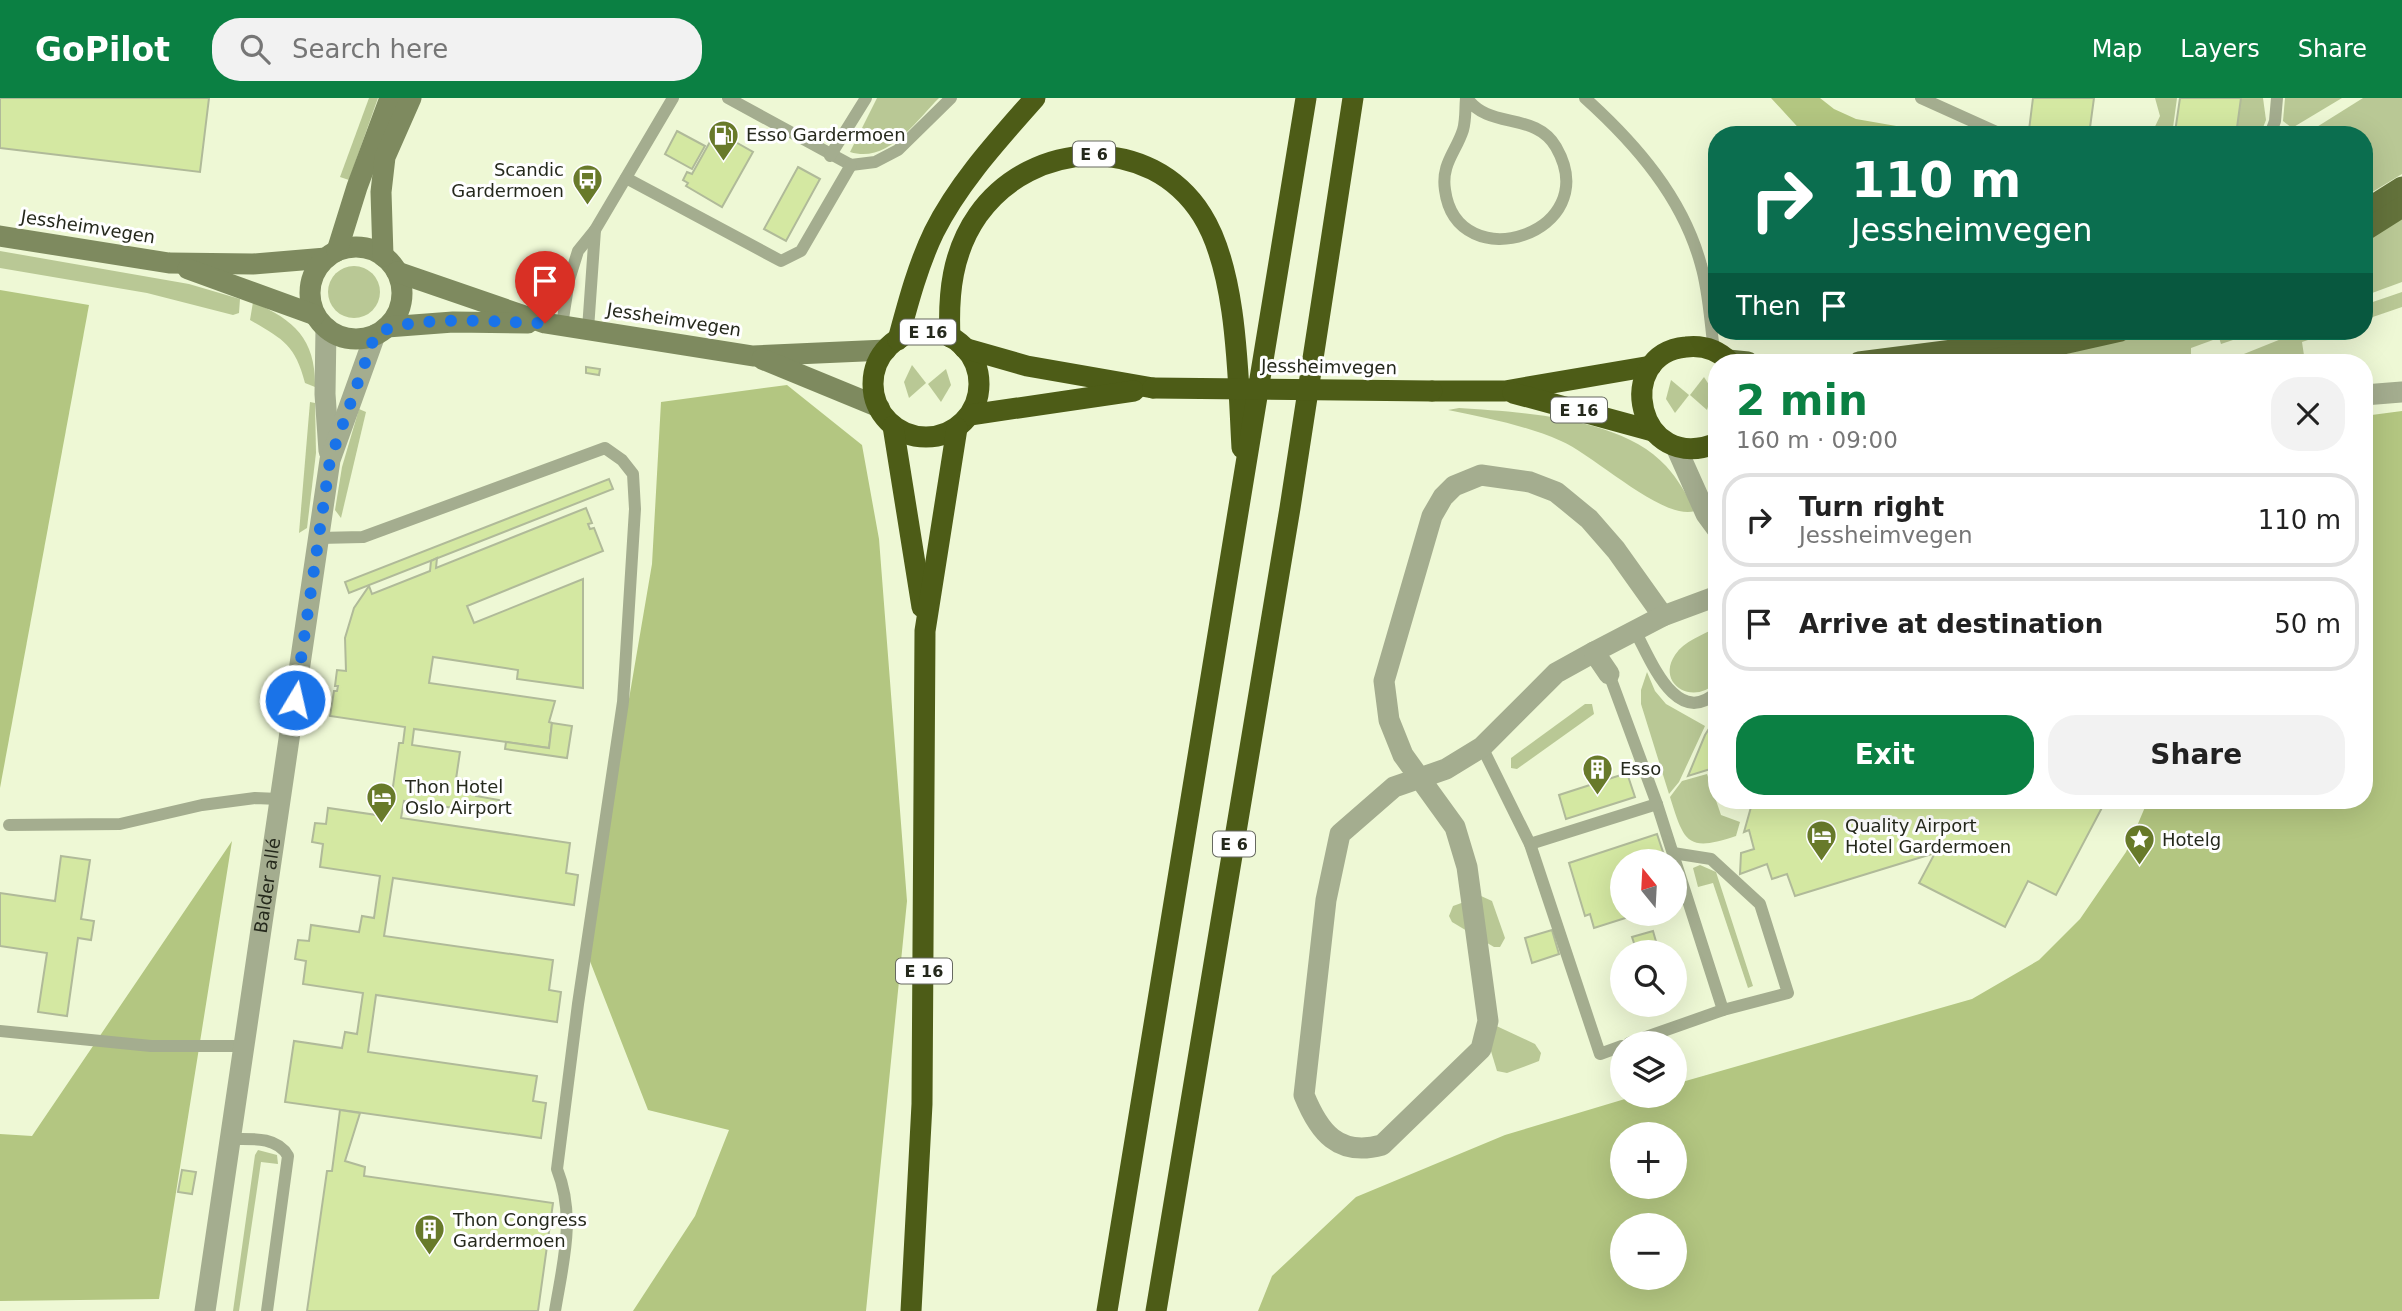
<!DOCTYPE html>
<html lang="en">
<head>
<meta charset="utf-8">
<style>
	:root { --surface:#fff; --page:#f2f2f2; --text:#222; --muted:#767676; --line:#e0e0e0; --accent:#0b8043 }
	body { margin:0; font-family:"DejaVu Sans",sans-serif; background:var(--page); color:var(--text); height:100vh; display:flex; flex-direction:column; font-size:26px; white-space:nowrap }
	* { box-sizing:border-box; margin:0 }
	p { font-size:23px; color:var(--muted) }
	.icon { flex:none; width:38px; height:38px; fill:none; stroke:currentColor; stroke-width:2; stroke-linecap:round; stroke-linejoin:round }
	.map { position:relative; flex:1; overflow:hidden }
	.side { position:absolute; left:1708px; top:256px; width:665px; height:455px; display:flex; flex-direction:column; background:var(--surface); border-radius:28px; box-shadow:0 7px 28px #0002 }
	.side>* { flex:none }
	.hud { position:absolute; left:1708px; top:28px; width:665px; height:214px; border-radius:28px; box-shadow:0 7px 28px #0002; background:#0b6e4f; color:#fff; overflow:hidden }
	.needle { width:46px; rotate:342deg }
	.buttons { position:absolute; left:1610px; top:751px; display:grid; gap:14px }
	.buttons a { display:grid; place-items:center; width:77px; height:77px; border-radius:50%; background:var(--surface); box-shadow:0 7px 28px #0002; font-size:35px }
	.pin { position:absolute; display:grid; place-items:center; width:60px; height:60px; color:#fff; margin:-72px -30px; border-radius:50% 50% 50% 0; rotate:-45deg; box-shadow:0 0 7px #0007 }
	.pin .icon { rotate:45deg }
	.me { position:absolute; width:77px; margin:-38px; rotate:9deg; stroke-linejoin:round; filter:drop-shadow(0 0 5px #0008) }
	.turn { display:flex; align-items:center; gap:24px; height:147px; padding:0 28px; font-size:32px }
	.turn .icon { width:91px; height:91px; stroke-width:2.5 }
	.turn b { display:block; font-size:49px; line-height:60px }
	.then { display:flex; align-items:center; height:66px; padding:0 28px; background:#0003; gap:14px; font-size:26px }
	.round { display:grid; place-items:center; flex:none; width:74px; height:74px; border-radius:28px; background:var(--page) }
	.summary { display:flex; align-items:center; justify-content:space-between; height:119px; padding:0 28px }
	h1 { font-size:42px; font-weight:600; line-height:52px; color:var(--accent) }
	.primary-button { display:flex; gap:14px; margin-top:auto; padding:14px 28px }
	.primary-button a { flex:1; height:80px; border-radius:28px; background:var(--accent); color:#fff; font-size:28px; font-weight:600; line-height:80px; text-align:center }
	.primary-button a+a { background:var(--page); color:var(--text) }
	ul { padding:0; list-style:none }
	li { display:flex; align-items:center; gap:21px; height:94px; margin:0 14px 10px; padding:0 14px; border:4px solid var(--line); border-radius:28px }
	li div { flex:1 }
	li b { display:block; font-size:26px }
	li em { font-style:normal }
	header { display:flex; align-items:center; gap:42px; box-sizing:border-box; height:98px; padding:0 35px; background:var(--accent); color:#fff }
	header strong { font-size:33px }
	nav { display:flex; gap:38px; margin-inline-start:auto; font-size:24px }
	.search { width:490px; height:63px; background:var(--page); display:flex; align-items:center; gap:18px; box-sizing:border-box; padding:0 24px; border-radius:28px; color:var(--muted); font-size:26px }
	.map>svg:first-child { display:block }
	.green { fill:#b9c895 }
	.forest { fill:#b3c681; fill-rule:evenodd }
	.building { fill:#d4e8a2; stroke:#b0ba99; stroke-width:2 }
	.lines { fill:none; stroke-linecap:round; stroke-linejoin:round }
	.lane { stroke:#a4ad8f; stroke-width:12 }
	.street { stroke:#a4ad8f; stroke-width:21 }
	.secondary { stroke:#7e8a5f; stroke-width:21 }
	.primary { stroke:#63723b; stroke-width:21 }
	.highway { stroke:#4d5c17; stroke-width:21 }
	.highway-bridge { stroke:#4d5c17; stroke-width:21 }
	.route { stroke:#1a73e8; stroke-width:12; stroke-dasharray:0 21.6 }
	.labels { text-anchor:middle; stroke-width:6; stroke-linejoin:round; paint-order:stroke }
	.shield { fill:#fff; stroke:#666960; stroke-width:2 }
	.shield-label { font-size:16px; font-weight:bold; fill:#25291c }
	.poi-label { font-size:18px; fill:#25291c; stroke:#fff; text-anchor:start }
	.street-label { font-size:18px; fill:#25291c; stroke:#fff }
</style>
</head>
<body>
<header>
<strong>GoPilot</strong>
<div class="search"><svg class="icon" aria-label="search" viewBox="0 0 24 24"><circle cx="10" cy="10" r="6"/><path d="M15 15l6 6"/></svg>Search here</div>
<nav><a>Map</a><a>Layers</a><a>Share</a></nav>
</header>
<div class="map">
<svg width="2402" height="1213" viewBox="0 0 2402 1213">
	<rect width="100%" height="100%" fill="#eef8d5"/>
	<g class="green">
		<polygon points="369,0 378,0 349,82 340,79"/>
		<path d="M877,0H939C915,24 888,66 850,54Z"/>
		<polygon points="2155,0 2177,0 2172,37 2151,37 2160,18"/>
		<polygon points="2241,0 2263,0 2266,22 2260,37 2236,37"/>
		<polygon points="2285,0 2342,0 2292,30 2283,23"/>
		<polygon points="2363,0 2402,0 2402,76 2364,99 2364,37 2304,37"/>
		<polygon points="2402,121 2402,184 2364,198 2364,143"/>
		<polygon points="0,153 189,186 240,201 239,215 233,217 147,195 0,170"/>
		<circle cx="354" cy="194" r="26"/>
		<polygon points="2402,194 2402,209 2364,222 2364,207"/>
		<path d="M253,204C295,222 316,242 315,289L305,285C295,246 282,241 250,222Z"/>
		<path d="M2153,233H2209L2212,235L2213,242L2191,250V258C2175,264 2157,266 2139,264C2126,263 2119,256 2106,259V264H2035Z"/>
		<polygon points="2217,233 2260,233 2221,246"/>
		<polygon points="2301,233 2335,233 2302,244 2305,264 2224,264"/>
		<polygon points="912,267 926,285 909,300 904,284"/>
		<polygon points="946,271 951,287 941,304 928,286"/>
		<polygon points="1704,279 1713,293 1707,312 1690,297"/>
		<polygon points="1671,282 1689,297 1675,315 1666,301"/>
		<polygon points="310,304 315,305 316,355 307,430 299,435"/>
		<path d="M1459,310C1520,314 1622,319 1666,368C1678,381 1687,397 1695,413C1663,423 1594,357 1561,343C1525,327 1486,320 1448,312Z"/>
		<polygon points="359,311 366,314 341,420 335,412 342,369"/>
		<path d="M1717,529V584C1692,609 1656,585 1675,557C1684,543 1703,537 1717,529Z"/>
		<polygon points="1647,574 1655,593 1666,606 1705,628 1679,684 1669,696 1641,606 1641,592"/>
		<polygon points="1585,606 1592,606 1594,616 1517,671 1511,670 1511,660"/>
		<path d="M1707,676L1721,717L1740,724L1736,738C1686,755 1684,743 1670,699L1682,683Z"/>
		<polygon points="1700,767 1716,774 1753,888 1748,890 1713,785 1698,789 1693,770"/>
		<polygon points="1481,798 1492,803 1505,840 1500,849 1494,849 1452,824 1449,818 1453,808"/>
		<polygon points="1490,925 1535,946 1541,955 1539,963 1507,975 1497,973 1484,930"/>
		<polygon points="258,1052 277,1057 278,1066 261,1064 239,1213 233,1213 255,1057"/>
	</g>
	<g class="forest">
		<polygon points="1771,0 1820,0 1834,11 1856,21 1948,37 1805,37"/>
		<polygon points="0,192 89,207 0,690"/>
		<polygon points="787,287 862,347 879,441 907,803 866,1213 633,1213 695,1118 729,1032 648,1012 586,853 652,466 661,304"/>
		<path d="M2402,313V1213H1258L1272,1178L1356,1099L1505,1037L1635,998H1675V986L1972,901L2039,862L2080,821L2126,754L2148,702H2364V318ZM1675,1036V1088H1622V1036ZM1675,1127V1180H1622V1127Z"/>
		<polygon points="232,743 159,1201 0,1203 0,1036 32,1038"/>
	</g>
	<g class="building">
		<polygon points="0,0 209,0 200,74 0,50"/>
		<polygon points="2033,0 2094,0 2089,37 2029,32"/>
		<polygon points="2180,0 2241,0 2236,37 2175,34"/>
		<polygon points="677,33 705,48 692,71 665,56"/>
		<polygon points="716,33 753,54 722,109 686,88 688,85 683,82 687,74 692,76"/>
		<polygon points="798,69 820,81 786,143 764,131"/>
		<polygon points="586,269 600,271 599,277 586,275"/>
		<polygon points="609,381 613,391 349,495 345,484"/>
		<polygon points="586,410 592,425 588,426 590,431 594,430 603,453 467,508 474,525 583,481 583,590 517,581 518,572 433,559 429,585 555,603 549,624 552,625 549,650 414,631 412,647 460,654 456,681 478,684 476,698 499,702 496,716 404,703 401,720 570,745 566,775 578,777 574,807 393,780 384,838 553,862 549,892 561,894 557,924 376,897 368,954 537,978 533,1003 546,1005 541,1040 285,1004 294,943 342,950 345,934 357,936 363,895 303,886 306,863 295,861 298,842 309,843 311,827 359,834 362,818 374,820 380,778 320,769 323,746 312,744 315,725 326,726 328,710 377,717 379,701 391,703 399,645 403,645 405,629 330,618 334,593 337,593 338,588 335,588 337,572 346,573 345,540 354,510 369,488 372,496 430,473 431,463 437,460 436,470"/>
		<polygon points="1717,618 1717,669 1688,678 1705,637"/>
		<polygon points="552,625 572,628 567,660 505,651 506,644 549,650"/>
		<polygon points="1627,675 1635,699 1566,721 1559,697"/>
		<polygon points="1753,702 2106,702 2056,797 2028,783 2005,829 1919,785 1935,755 1795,798 1787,776 1772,781 1767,766 1740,776 1741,755 1754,751 1749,732 1744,734"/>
		<polygon points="1657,736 1666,763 1622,763 1622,816 1638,816 1594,830 1590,816 1585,818 1569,765"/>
		<polygon points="61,758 90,762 81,821 94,823 91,842 78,840 67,918 38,914 47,855 0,848 0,795 55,803"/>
		<polygon points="1552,832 1559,856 1532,865 1525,840"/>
		<polygon points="1653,833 1659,854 1637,854 1632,839"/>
		<polygon points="340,1012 360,1015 345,1063 365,1069 364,1078 553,1105 538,1213 307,1213 327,1073 332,1073"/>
		<polygon points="182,1072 196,1074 192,1096 178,1094"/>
	</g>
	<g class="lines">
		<g class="lane">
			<polyline points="728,0 851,67 875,64 898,52 951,0"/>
			<path d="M1466,0C1465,11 1466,22 1463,32C1456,54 1441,66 1445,92C1457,182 1606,136 1556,49C1535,13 1489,32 1467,0"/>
			<path d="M1585,0C1636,46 1683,100 1701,167C1709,194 1710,224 1714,252"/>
			<polyline points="1921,0 2003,37"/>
			<polyline points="2270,37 2275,23 2277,0"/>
			<polyline points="830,58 866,0"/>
			<polyline points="626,80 781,163 801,153 851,67"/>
			<polyline points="562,227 569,182 578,153 595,132 673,0"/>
			<polyline points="588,231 595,132"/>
			<path d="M319,440L363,439L605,350L622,362L633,376L635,411L623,604L578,906L557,1071C576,1119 563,1164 555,1213"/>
			<path d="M1635,533C1651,562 1676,631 1717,594"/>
			<polyline points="1482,649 1530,746 1600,956 1622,948"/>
			<polyline points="1657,706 1723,912"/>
			<polyline points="9,727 120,726 202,707 255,700 279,701"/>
			<polyline points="1530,746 1657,706 1609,576"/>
			<polyline points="0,933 151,948 244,948"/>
			<polyline points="1629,945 1723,912 1788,895 1760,806 1711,761 1673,755"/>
			<path d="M230,1041C250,1041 277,1038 288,1058L267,1213"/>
		</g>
		<g class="street">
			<polyline points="326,230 325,296 329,353"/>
			<polyline points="2364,297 2402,294"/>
			<polyline points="1676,349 1706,416 1717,431"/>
			<path d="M1594,554L1556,575L1482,649L1446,671L1394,689L1340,736L1326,802L1304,997C1319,1034 1338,1059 1382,1047L1481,951L1488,923L1467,769L1455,729L1403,657L1389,622L1384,583L1432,418L1443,399L1454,388L1481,377L1530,384L1556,394L1589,421L1616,452L1663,518"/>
			<polyline points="1609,576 1594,554 1663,518 1717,498"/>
			<path id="s1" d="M205,1213L330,362L375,237"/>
		</g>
		<g class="secondary">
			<polyline points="0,138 169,165 253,166 326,160"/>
			<circle cx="356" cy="195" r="46"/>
			<polyline points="337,153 357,89 390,0"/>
			<polyline points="383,158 381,94 385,59 411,0"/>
			<polyline points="188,171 315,217"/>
			<polyline points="397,174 545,225 753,258 886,252"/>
			<polyline points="387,229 453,224 528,225"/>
			<polyline points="762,261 879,309"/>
		</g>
		<g class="primary">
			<polyline points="2364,113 2402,89"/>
			<polyline points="2364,133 2402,109"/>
			<polyline points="1728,262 1748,264"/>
			<polyline points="1859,264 1992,247 2045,233"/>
			<polyline points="1983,264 2121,233"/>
		</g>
		<g class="highway">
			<circle cx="926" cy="286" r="53"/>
			<path d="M950,239C948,196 952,154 978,117C1032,41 1150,35 1202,117C1238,174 1238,282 1242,350"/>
			<path d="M898,242C908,205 918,167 934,134C959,84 999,41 1035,0"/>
			<polyline points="964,250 1027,268 1153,290"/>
			<polyline points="1432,293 1505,293 1651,268"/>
			<polyline points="1513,295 1653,333"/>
			<polyline points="970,317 1134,293"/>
			<polyline points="893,328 922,509"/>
			<path d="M1717,345C1637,378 1612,256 1686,249C1703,247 1718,252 1730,264"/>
			<polyline points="911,1213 922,1006 925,533 957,330"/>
			<polyline points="1107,1213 1306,0"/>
			<polyline points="1156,1213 1290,410 1353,0"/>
		</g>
		<polyline class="highway-bridge" points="1153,290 1432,293"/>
	</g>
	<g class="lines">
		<path class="route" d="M295,602L330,362L375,237C407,215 504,225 545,225"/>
	</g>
	<defs>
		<symbol id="fuel-pin" viewBox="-11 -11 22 30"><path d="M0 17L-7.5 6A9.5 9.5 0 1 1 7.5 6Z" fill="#687a2a" stroke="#fff"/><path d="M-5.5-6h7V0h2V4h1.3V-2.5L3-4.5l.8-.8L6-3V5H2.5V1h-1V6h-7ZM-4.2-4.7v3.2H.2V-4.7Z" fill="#fff"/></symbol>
		<symbol id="bus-pin" viewBox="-11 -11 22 30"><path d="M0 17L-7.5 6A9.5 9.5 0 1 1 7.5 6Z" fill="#687a2a" stroke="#fff"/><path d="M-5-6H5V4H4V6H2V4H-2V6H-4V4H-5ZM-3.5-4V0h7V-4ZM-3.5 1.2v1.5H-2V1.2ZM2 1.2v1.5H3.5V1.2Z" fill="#fff"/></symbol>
		<symbol id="building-pin" viewBox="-11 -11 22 30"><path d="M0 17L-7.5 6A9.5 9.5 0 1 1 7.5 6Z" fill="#687a2a" stroke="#fff"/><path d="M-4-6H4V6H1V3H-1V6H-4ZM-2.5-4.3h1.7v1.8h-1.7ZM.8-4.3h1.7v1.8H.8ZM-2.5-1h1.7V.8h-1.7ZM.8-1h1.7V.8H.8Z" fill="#fff"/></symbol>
		<symbol id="hotel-pin" viewBox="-11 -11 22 30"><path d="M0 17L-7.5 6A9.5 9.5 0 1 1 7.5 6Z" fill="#687a2a" stroke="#fff"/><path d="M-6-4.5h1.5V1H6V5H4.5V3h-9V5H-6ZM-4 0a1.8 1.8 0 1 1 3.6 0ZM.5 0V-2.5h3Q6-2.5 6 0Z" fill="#fff"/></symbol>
		<symbol id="sight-pin" viewBox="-11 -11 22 30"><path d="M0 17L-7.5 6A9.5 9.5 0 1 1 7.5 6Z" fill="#687a2a" stroke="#fff"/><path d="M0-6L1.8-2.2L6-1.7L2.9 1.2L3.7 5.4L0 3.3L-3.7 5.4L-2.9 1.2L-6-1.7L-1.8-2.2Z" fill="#fff"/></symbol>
	</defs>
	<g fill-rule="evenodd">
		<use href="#fuel-pin" x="706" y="20" width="35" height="47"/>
		<use href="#bus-pin" x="570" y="64" width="35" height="47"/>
		<use href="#building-pin" x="1580" y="654" width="35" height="47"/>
		<use href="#hotel-pin" x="364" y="682" width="35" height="47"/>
		<use href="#hotel-pin" x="1804" y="720" width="35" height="47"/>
		<use href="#sight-pin" x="2122" y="724" width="35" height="47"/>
		<use href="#building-pin" x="412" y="1114" width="35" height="47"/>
	</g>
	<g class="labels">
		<g class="shield">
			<rect x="1073" y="43.5" width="42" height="25" rx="5"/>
			<rect x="900" y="221.5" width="56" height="25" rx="5"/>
			<rect x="1551" y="299.5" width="56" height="25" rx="5"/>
			<rect x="1213" y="733.5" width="42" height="25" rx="5"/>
			<rect x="896" y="860.5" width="56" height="25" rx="5"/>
		</g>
		<g class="shield-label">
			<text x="1094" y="62">E 6</text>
			<text x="928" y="240">E 16</text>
			<text x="1579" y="318">E 16</text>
			<text x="1234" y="752">E 6</text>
			<text x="924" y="879">E 16</text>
		</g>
		<g class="poi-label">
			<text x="746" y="43">Esso Gardermoen</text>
			<text x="564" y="78" text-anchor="end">Scandic<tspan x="564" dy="21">Gardermoen</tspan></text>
			<text x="1620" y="677">Esso</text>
			<text x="405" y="695">Thon Hotel<tspan x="405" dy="21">Oslo Airport</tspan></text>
			<text x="1845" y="734">Quality Airport<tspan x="1845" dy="21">Hotel Gardermoen</tspan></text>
			<text x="2162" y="748">Hotelg</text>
			<text x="453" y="1128">Thon Congress<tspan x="453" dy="21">Gardermoen</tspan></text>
		</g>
		<g class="street-label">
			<text transform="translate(88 129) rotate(9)" y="6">Jessheimvegen</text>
			<text transform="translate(674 222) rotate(9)" y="6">Jessheimvegen</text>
			<text transform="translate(1329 269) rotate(1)" y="6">Jessheimvegen</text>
			<text dy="6" stroke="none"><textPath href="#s1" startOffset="430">Balder allé</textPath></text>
		</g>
	</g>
</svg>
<div class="buttons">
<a><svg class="needle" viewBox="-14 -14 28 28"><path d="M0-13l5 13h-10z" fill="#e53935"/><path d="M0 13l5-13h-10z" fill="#767676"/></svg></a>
<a><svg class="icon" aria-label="search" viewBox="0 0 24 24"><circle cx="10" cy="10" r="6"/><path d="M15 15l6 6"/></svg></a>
<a><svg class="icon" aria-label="layers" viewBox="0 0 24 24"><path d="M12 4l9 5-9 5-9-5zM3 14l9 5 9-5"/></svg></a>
<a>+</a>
<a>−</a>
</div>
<div class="pin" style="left:545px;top:225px;background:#d93025"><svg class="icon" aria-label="arrive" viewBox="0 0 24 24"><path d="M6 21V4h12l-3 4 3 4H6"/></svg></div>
<svg class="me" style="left:295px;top:602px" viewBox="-20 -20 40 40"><circle r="17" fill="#1a73e8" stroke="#fff" stroke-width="3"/><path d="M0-11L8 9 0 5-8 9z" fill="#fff"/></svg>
<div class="hud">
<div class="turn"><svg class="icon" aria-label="right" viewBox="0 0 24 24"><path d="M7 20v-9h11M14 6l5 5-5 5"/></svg><div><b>110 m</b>Jessheimvegen</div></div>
<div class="then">Then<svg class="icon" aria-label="arrive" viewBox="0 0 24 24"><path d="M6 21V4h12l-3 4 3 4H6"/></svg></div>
</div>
<section class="side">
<div class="summary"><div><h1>2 min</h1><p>160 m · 09:00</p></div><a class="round"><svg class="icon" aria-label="close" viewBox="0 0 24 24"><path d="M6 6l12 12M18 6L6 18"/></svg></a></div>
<ul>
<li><svg class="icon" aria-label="right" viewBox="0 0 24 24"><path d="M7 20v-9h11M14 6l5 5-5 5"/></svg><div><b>Turn right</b><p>Jessheimvegen</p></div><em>110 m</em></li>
<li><svg class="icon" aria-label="arrive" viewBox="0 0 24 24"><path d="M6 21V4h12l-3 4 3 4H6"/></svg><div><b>Arrive at destination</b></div><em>50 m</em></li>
</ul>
<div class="primary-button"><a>Exit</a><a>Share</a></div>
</section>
</div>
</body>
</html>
